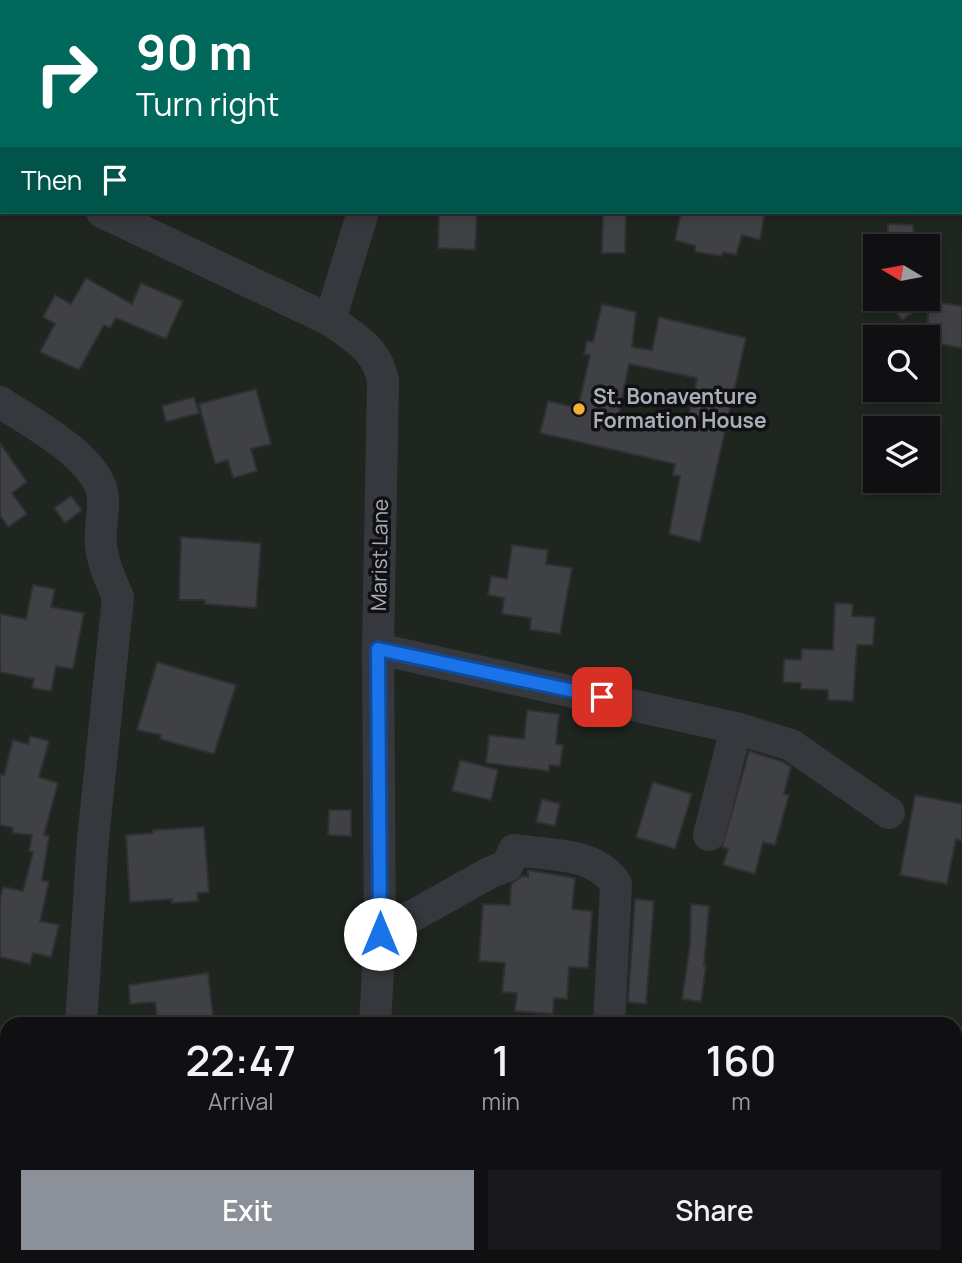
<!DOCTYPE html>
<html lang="en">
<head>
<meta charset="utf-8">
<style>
	:root { --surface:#101012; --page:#19191b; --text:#f1f3f6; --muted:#9c9d9f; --line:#303032; --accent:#8c9099 }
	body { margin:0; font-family:Manrope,sans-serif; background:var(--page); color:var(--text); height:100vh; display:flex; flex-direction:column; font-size:26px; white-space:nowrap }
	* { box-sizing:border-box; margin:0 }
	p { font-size:23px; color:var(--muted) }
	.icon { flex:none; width:38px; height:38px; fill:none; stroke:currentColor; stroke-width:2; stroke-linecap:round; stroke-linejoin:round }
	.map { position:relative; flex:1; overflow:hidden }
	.panel { position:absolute; left:0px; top:1017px; width:962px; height:247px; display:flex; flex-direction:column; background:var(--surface); border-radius:21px 21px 0 0; box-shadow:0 4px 10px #0003,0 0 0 2px var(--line) }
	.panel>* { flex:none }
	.guide { position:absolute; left:0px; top:0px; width:962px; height:214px; box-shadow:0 4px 10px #0003,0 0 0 2px var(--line); background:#00695c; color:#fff; overflow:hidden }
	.needle { width:46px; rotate:280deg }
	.controls { position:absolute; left:863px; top:234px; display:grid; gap:14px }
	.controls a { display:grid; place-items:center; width:77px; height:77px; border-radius:0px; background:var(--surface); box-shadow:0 4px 10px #0003,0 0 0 2px var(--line); font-size:35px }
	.pin { position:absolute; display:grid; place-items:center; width:60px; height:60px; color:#fff; margin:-30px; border-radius:14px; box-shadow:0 4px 10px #0006 }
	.me { position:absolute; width:77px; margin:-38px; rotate:0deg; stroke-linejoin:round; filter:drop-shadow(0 0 5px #0008) }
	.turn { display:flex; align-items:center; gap:24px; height:147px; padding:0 21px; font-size:32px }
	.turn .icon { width:91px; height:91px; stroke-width:2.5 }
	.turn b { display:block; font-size:49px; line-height:60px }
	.then { display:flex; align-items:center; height:66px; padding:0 21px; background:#0003; gap:14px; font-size:26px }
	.eta { display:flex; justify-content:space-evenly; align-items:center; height:119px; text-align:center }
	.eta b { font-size:42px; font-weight:600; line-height:49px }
	.primary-button { display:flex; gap:14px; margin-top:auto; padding:14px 21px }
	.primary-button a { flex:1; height:80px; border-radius:0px; background:var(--accent); color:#fff; font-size:28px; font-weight:600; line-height:80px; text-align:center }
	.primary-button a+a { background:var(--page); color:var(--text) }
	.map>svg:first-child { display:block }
	.green { fill:#1e261f; fill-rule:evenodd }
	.building { fill:#404145; stroke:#303034; stroke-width:2; fill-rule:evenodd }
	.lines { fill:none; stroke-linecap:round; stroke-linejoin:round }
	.minor { stroke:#37383d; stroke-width:32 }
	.route-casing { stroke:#114b97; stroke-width:18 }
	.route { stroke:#1a73e8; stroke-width:12 }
	.poi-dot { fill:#f2b134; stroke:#111113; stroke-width:2.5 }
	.labels { text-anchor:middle; stroke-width:7; stroke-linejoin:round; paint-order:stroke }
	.poi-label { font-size:21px; font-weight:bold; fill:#a8adb8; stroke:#111113; text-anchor:start }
	.street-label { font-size:21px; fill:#a8adb8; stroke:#111113 }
</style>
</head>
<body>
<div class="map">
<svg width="962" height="1263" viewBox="0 0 962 1263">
	<rect width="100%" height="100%" fill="#161618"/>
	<path class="green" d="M0,0H962V1263H0ZM2,2H961V212H2ZM875,247H928V299H875ZM875,338H928V390H875ZM875,429H928V481H875ZM7,1024H956V1256H7Z"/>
	<g class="building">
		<polygon points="439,212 477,212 475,250 438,248"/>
		<polygon points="681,212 765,212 760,240 742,235 736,255 723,252 722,256 695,252 695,246 675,240"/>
		<polygon points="603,215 626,215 625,253 602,253"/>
		<polygon points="888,224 913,225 915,247 887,247"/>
		<polygon points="86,278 132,304 141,283 183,301 166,339 116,318 110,328 104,325 79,370 40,352 55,324 43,317 55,295 71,304"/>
		<polygon points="887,299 930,299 928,301 962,306 962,348 928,342 928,301 902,320"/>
		<path d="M602,304L636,312L632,347L652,350L659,317L746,338L700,542L669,534L680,476L673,475L675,464L540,433L548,401L578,408L590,355L584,354L587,341L593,342ZM629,364L697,378L686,427L619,413Z"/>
		<polygon points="256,389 271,444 251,449 257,471 233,478 228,460 215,464 199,404"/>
		<polygon points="194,397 199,413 166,422 162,406"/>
		<polygon points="0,443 27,482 12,493 27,514 8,527 0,515"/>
		<polygon points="71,496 82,510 65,523 54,508"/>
		<polygon points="181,537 261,543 256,608 205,604 205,600 179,600"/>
		<polygon points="512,545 548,550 546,564 572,568 560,634 530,630 531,618 502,614 504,598 488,595 491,576 507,579"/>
		<polygon points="33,585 55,589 51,607 84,613 73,669 56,666 51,691 32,688 34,679 0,672 0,614 26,619"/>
		<polygon points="835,603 853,604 852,616 875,617 873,645 857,645 853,701 828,700 828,690 801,689 801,683 783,682 784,659 801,660 802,649 833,650"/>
		<polygon points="157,662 236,685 214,754 160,739 161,735 137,730"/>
		<polygon points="527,710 559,714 556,744 563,745 560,766 549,765 549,771 486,763 489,735 524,739"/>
		<polygon points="30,736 49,741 39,777 58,783 44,835 49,836 42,880 49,882 40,921 59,925 51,957 33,953 30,964 0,957 0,898 3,887 23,891 33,852 29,851 32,835 12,833 13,828 0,825 0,774 4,775 13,740 28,744"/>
		<polygon points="749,751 783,762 791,767 784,794 789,795 775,845 763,842 755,874 723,865 728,849 722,847"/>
		<polygon points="460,760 498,770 491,800 452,791"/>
		<polygon points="653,782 692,794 675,849 636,837"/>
		<polygon points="915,795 962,804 962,841 956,839 947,884 900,875"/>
		<polygon points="542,799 560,804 555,826 536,822"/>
		<polygon points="329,810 351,810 351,836 328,835"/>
		<polygon points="204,827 209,892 197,893 198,901 172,903 172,899 130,902 126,835 153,833 153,830"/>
		<polygon points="528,870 575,878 572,909 592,911 588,968 569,967 567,999 554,998 553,1014 515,1011 517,993 502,992 505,963 479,961 483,904 510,905 511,884 522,876 528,877"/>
		<polygon points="635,899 654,901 646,1004 628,1002"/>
		<polygon points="691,904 709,906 704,965 706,965 701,1002 682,999 690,945"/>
		<polygon points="208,973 214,1024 158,1024 155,1002 130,1004 129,985"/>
	</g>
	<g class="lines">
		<g class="minor">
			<polyline points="961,35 962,36"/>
			<polyline points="0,163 2,164"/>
			<path d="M102,212L330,320C354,337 378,350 383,381L378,649L380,934L375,1024"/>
			<polyline points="330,320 363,212"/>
			<path d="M0,402C30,422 101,459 103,498C104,514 99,530 101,546C103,564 111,581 118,597L93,839L81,1024"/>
			<polyline points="378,649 736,728 709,835"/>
			<polyline points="736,728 791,745 889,813"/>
			<path d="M380,934L491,872L507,866L514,850C548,855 596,852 616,884L609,1024"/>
			<polyline points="450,1256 481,1263"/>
			<polyline points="100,1263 102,1256"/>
			<polyline points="364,1263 364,1256"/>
			<polyline points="641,1263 642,1256"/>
		</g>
	</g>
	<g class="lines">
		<defs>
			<polyline id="route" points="380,934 378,649 602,697"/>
		</defs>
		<use href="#route" class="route-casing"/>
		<use href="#route" class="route"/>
	</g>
	<circle class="poi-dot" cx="579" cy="409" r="7"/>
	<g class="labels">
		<g class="poi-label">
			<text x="593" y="404">St. Bonaventure<tspan x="593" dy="24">Formation House</tspan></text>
		</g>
		<g class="street-label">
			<text transform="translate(380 555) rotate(-89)" y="7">Marist Lane</text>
		</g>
	</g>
</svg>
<div class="controls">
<a><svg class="needle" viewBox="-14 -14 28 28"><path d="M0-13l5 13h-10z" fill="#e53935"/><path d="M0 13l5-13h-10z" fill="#9c9d9f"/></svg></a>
<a><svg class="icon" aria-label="search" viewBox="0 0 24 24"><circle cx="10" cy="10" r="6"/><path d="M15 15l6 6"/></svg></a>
<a><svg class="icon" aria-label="layers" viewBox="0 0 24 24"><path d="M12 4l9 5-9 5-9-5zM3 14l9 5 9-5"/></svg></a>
</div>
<div class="pin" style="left:602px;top:697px;background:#d93025"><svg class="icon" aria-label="arrive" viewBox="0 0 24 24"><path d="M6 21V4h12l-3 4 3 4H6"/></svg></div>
<svg class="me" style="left:380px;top:934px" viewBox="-20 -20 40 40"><circle r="19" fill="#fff"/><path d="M0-13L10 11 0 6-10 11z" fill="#1a73e8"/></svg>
<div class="guide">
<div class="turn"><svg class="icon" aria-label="right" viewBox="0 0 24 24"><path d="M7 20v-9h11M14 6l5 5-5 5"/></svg><div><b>90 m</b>Turn right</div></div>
<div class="then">Then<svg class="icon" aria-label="arrive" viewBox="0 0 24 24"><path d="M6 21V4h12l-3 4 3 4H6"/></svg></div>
</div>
<section class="panel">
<div class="eta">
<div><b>22:47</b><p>Arrival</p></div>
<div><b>1</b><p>min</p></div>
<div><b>160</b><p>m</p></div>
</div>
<div class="primary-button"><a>Exit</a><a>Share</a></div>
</section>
</div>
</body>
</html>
